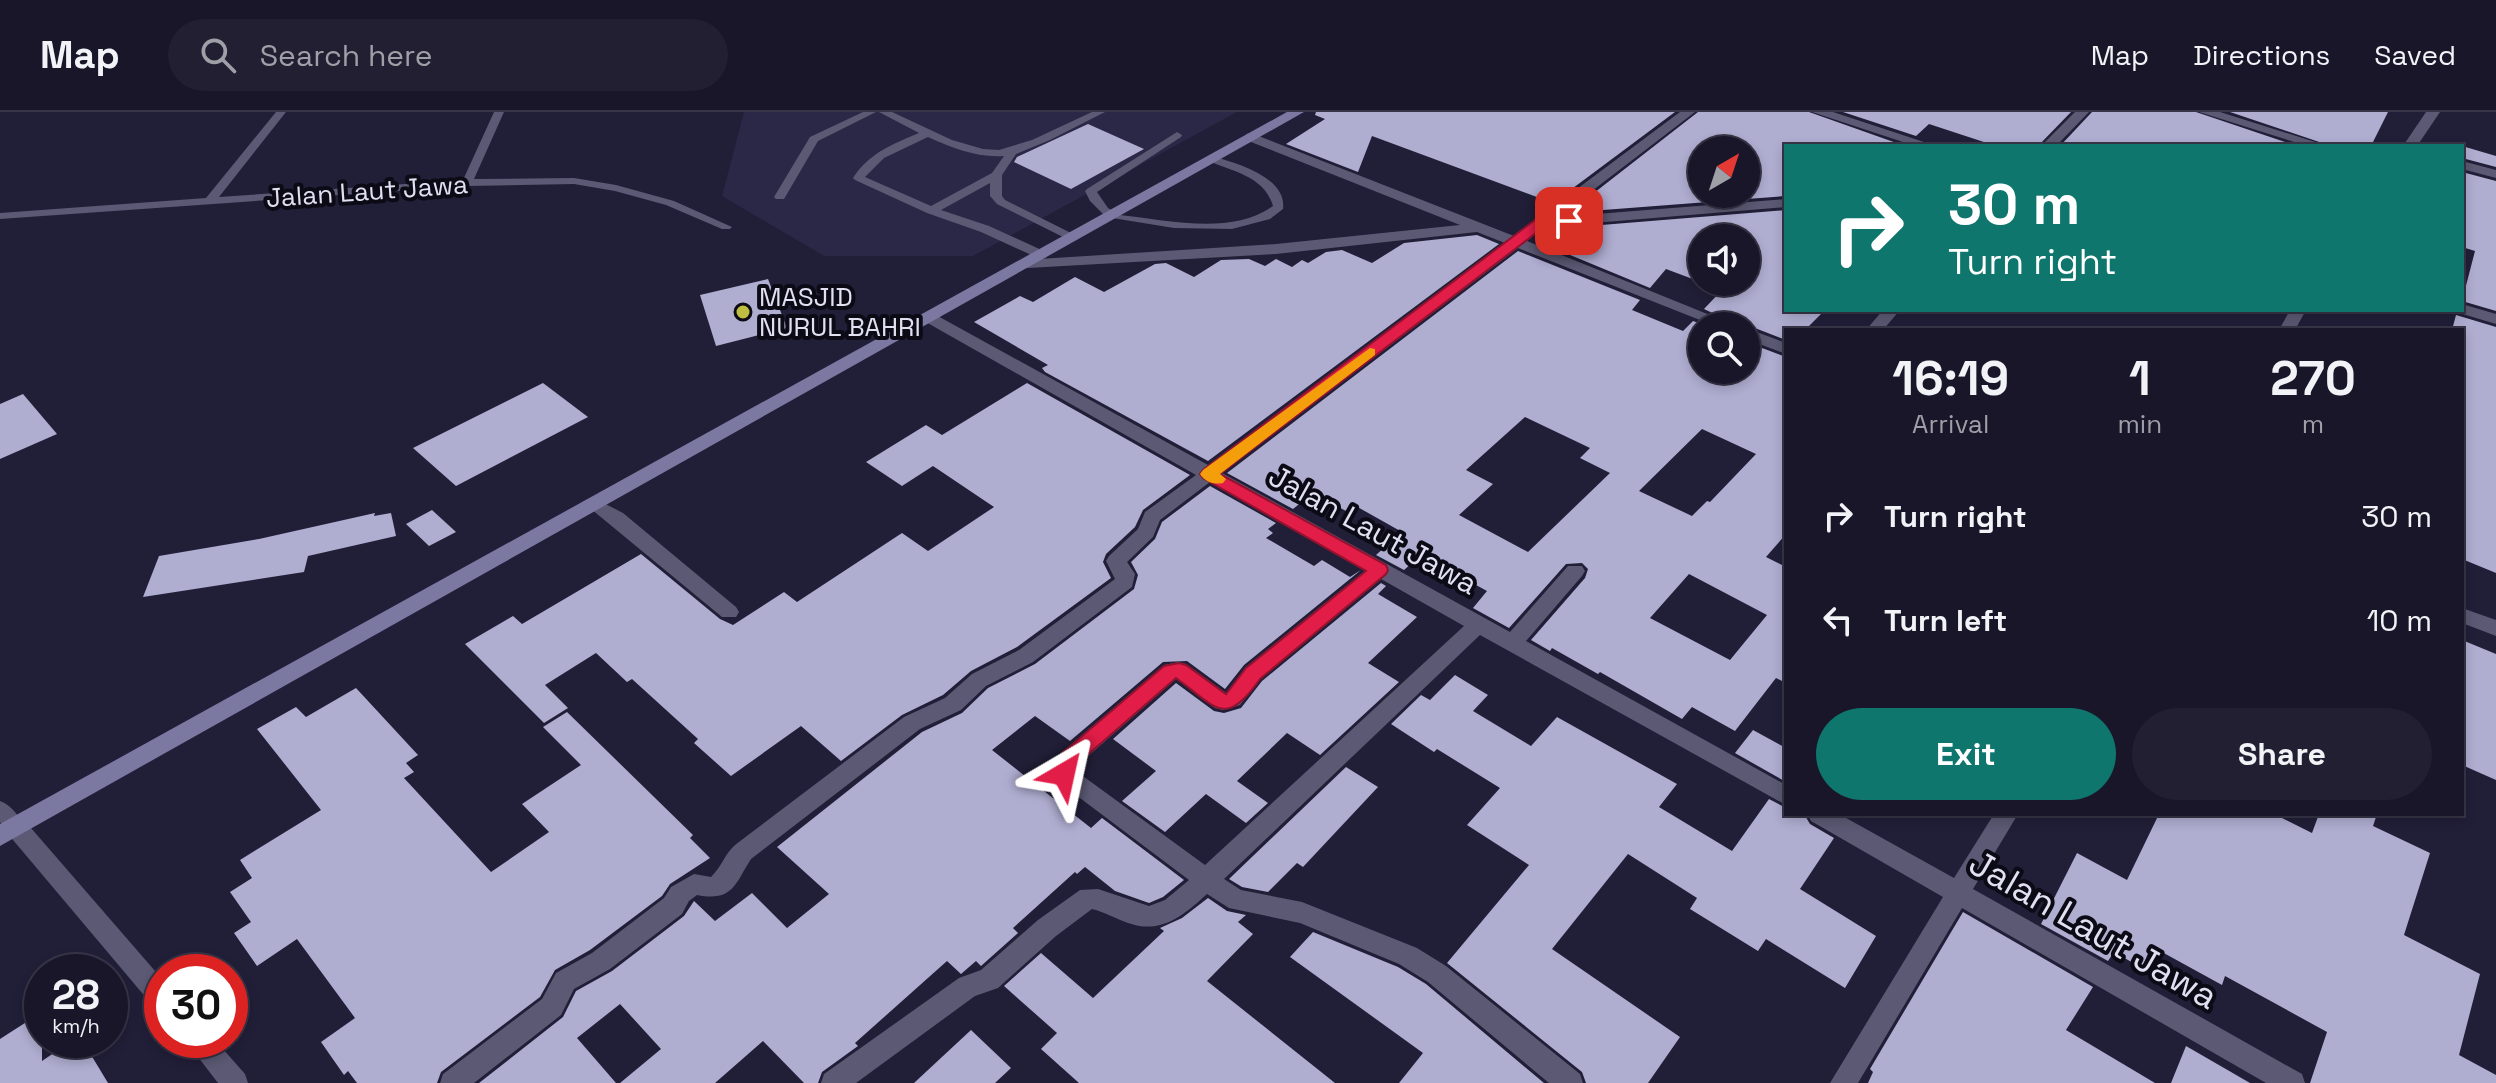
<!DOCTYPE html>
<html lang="en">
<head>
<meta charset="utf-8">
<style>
	:root { --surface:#19162a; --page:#221f32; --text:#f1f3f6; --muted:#9f9fa8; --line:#373547; --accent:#0f766e }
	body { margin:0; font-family:"Space Grotesk",sans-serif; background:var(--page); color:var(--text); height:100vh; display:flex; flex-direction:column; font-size:30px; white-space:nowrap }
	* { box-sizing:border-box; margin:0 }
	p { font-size:26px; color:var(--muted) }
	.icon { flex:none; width:44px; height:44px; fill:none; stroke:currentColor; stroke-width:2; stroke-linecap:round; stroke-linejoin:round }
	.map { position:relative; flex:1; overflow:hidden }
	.panel { position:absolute; left:1784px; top:216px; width:680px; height:488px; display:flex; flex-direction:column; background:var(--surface); border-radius:0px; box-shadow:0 4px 12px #0003,0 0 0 2px var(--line) }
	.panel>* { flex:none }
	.banner { position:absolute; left:1784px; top:32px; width:680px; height:168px; border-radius:0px; box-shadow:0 4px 12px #0003,0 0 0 2px var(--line); background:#0f766e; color:#fff; overflow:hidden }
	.needle { width:52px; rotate:39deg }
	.tools { position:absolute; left:1688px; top:24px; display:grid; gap:16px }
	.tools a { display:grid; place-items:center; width:72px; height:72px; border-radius:50%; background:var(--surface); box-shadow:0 4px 12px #0003,0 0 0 2px var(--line); font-size:40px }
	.speed { position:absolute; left:24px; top:842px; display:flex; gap:16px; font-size:40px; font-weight:700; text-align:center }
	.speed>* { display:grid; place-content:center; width:104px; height:104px; border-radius:50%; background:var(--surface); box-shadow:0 4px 12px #0003,0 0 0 2px var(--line); line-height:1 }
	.speed small { font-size:20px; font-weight:400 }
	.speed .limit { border:12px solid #d22; background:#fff; color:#111 }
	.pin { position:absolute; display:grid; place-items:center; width:68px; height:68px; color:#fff; margin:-34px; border-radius:16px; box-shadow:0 4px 12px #0006 }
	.me { position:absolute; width:88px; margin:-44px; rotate:36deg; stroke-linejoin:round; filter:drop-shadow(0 0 6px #0008) }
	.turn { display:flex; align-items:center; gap:28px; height:168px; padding:0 32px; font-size:36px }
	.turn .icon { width:104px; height:104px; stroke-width:2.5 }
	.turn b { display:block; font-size:56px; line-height:68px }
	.eta { display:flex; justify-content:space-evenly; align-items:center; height:136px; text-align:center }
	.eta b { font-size:48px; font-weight:700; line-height:56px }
	.cta { display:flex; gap:16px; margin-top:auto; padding:16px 32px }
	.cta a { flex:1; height:92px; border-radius:48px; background:var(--accent); color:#fff; font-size:32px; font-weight:700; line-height:92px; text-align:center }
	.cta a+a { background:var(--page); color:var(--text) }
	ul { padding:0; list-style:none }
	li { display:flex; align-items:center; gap:24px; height:104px; padding:0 32px }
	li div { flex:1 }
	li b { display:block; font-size:30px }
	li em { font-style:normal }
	header { display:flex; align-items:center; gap:48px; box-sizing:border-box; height:112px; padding:0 40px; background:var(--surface); border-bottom:2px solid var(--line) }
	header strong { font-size:38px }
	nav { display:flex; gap:44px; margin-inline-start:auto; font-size:28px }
	.search { width:560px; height:72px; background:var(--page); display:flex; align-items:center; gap:20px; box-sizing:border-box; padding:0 28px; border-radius:44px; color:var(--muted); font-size:30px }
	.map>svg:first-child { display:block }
	.built { fill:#2b2746 }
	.building { fill:#afadd0; fill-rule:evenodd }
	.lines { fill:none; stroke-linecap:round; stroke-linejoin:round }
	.service { fill:#5b5973; fill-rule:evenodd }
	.minor { fill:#5b5973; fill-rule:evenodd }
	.tertiary { fill:#5b5973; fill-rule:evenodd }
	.secondary { fill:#7b78a1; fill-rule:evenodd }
	.route { fill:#e11d48; stroke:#92132f; stroke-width:2 }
	.slow { fill:#f59e0b }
	.poi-dot { fill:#c0be40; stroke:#0b0a15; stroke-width:3 }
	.labels { text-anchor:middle; stroke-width:8; stroke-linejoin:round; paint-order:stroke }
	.far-street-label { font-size:26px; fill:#e1e0f2; stroke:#0b0a15 }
	.far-poi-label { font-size:26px; fill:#e1e0f2; stroke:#0b0a15; text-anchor:start }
	.street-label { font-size:30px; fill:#e1e0f2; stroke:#0b0a15 }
	.near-street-label { font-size:36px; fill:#e1e0f2; stroke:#0b0a15 }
</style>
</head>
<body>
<header>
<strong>Map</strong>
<div class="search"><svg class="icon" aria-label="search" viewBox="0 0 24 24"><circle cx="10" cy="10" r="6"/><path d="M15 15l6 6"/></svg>Search here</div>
<nav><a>Map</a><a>Directions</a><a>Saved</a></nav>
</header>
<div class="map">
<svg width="2496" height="971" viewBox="0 0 2496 971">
	<rect width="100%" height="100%" fill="#211e38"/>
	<polygon class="built" points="744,0 1237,0 973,144 824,144 722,84"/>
	<g class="building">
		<polygon points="1316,0 1675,0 1553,91 1372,24 1358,60 1286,32 1325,7 1315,3"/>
		<path d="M1698,0H1809L1905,34H1786V84L1577,100L1572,98ZM1702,38H1746V82H1702Z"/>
		<polygon points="1843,0 2071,0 2038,34 1996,34 1929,12 1916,24"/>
		<polygon points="2092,0 2196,0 2297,34 2060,34"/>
		<polygon points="2230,0 2388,0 2371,34 2331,34"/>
		<polygon points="1088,12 1144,37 1071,77 1014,50 1017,45"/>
		<polygon points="2462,34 2496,44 2496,55 2462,46"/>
		<polygon points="2462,60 2496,69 2496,199 2462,189 2475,139 2462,135"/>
		<path d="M1786,98V198H1825L1805,218H1786V228L1747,213L1740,214L1704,197L1722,178L1666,157L1650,176L1558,138L1589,114ZM1702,126H1746V170H1702Z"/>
		<polygon points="1477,123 1499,132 1208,349 1045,260 1042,256 1048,253 974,210 1020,184 1033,190 1075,165 1104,180 1155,152 1166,151 1194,165 1221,148 1249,147 1265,154 1276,147 1292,155 1302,148 1308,151 1326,140 1342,138 1372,151 1404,131"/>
		<path d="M1518,139L1640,188L1632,198L1683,219L1693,209L1707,214H1702V258H1746V230L1786,245V422L1766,445L1786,455V571L1776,566L1735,619L1692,595L1682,607L1600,560L1598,562L1552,536L1550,539L1531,528L1585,466L1588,457L1582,451L1566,452L1509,516L1473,496L1487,479L1421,443L1404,458L1376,443L1402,420L1354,393L1346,399L1313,381L1293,397L1227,361ZM1525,305L1590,336L1580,346L1610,361L1528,440L1459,403L1493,372L1466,358ZM1702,317L1756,342L1710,390L1707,389L1692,404L1639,379ZM1689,462L1767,503L1730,548L1650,506Z"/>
		<polygon points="768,167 787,216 716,234 700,183"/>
		<polygon points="2456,203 2496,215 2496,461 2462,447 2462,218 2452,218"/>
		<polygon points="543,271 588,305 456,374 413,336"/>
		<polygon points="1027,271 1190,363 1143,398 1135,415 1106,442 1103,450 1111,466 1017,535 971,559 943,583 902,603 841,649 801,614 731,664 694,631 698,627 632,567 627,570 596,541 545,573 568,596 544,611 465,532 513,504 522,512 641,442 720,507 733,513 784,480 797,490 902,421 928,439 994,395 933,354 902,374 866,350 926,313 942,323"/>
		<polygon points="23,282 57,322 0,347 0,292"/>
		<polygon points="1210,374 1276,411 1268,417 1273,421 1266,426 1314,454 1322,448 1350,465 1361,458 1244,553 1225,577 1187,549 1163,550 1070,629 1035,604 992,638 1091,716 1102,706 1184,768 1163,785 1149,791 1115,779 1085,755 1077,762 1075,760 1013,816 1018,821 981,854 976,849 961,862 947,849 855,931 858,934 822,960 818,971 804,971 763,929 715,971 620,971 661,937 620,892 577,926 616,971 479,971 563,905 576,879 612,859 684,804 694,789 715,809 752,781 787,816 829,782 777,735 922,620 962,601 988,576 1035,552 1134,477 1138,463 1131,450 1155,427 1162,410"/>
		<polygon points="432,398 456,420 429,434 406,412"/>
		<polygon points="375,401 374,404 391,401 396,424 308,444 304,460 143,485 159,444 259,427"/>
		<polygon points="1381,471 1386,474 1378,482 1417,505 1368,551 1399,570 1320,643 1287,621 1237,669 1268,691 1246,711 1206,682 1165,720 1122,689 1156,659 1113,627 1176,571 1214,599 1224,601 1241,596 1262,569"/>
		<polygon points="2462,528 2496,542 2496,668 2462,653"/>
		<polygon points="1455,563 1488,583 1473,599 1531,634 1557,605 1677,672 1659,695 1732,739 1769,687 1786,696 1786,702 1804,702 1810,712 1834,726 1800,777 1876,824 1845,876 1766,827 1758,839 1690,797 1697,786 1628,742 1552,837 1680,925 1648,971 1586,971 1582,960 1447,851 1529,753 1467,713 1500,676 1437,637 1434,640 1391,612 1421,583 1430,588"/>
		<polygon points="356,576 418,643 406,651 414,660 404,666 491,760 549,720 522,692 581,653 543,615 567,600 693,723 690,726 710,746 670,772 662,784 590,838 555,858 540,885 441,960 437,971 357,971 348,959 344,963 321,930 355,906 297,827 257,854 234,821 251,810 230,780 252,766 240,748 321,698 257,617 296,595 306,605"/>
		<polygon points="1753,618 1786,636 1786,670 1735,641"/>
		<polygon points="1346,655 1378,675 1303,755 1297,751 1268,780 1242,775 1229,767"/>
		<polygon points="2159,702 2274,702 2312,721 2319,702 2377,702 2373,714 2430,741 2404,823 2480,862 2459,943 2496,963 2496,971 2310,971 2327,920 2225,864 2222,873 2151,834 2142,856 2114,840 2108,849 2041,812 2077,741 2127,768"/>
		<polygon points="1208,786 1227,799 1246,803 1238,810 1253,822 1207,869 1335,971 1079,971 1041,937 1057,921 1004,874 1041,841 1093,886 1164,819 1160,816 1182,806"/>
		<polygon points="1963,800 2093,875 2066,918 2155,971 1868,971 1873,960 1870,957"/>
		<polygon points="1313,820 1398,855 1426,872 1544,971 1399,971 1423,941 1290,845"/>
		<polygon points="42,900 42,949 73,928 82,928 108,971 0,971 0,927"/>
		<polygon points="971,918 1011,956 995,971 914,971"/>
		<polygon points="2186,934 2250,971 2171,971"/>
	</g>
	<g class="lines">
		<g class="service">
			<polygon points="276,0 286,0 219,85 463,68 494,0 504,0 474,67 574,66 616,73 674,89 732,115 730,117 722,117 666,93 615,79 574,72 467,74 0,107 0,101 206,86"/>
			<polygon points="863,0 876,0 818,29 784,87 776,87 774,85 810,25"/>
			<path d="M879,0H892L952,28L983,37L999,38L1032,28L1092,0H1105L1050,28L1016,42L1002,63V84L1005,88L1079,125L1073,129L1069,128L997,92L990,84V71L941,98L989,114L1046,140V146H1038L981,120L927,101L855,68L853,66C869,41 893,32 919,21ZM928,25C952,36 978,46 1004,44L992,61L931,94L865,65L884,46Z"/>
			<path d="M1177,20L1182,23L1181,25L1097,80L1108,96L1120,103C1169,108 1230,124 1273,94C1265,65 1233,59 1208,49L1207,47L1212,44C1236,51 1287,65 1283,97L1270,107L1232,117L1174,116L1106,105L1090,89L1085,79L1087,77Z"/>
			<path d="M0,689C11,693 20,705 25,715L23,721C11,724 7,718 0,710Z"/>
		</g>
		<g class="minor">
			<path d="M1680,0H1695L1558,105L1786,87V95L1545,115L1527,129L1737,214H1715L1518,136L1222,361L1510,520L1568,454H1582L1585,459L1582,464L1526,529L1786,673V693L1480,523L1224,767L1241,778L1302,790L1417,836L1446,854L1580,962L1583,971H1549L1428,870L1399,852L1300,811L1229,796L1207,782C1184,803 1161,823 1128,811C1116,807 1105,800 1092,797L1056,824L998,876L975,884L856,971H821L824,962L959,866L981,858L1038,808L1080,778L1098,777L1149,794L1165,788L1189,768L1056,668L1053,662L1060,642L1164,553L1179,550L1186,552L1226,581L1246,555L1366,458L1210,370L1160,408L1153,425L1127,450L1135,462L1132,475L1033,550L986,574L961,598L920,617L751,747C735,772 733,790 697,783L689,789L682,802L610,857L574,877L561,903L474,971H440L443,962L542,887L556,861L592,841L664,786L671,775L694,762L711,765C723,753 724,743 735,733L904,605L945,586L972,562L1019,538L1115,467L1106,449L1109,444L1138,417L1145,400L1196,363L924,209V203H936L1208,353L1505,131L1477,120L1276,142L1028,156L1023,154V148L1276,132L1460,113L1246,28V22L1251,21L1514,124ZM1381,467L1464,514L1205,753L1076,659L1078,653L1176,567L1215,596L1223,598L1240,593L1260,567Z"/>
			<polygon points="1812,0 1833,0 1936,34 1915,34"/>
			<polygon points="2075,0 2089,0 2056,34 2041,34"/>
			<polygon points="2199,0 2220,0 2328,34 2307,34"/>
			<polygon points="2426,0 2440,0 2417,34 2403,34"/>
			<polygon points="2462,49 2496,58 2496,66 2462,57"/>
			<polygon points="2462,192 2496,202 2496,212 2456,200 2455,198 2462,198"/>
			<polygon points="1883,198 1900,198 1883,218 1866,218"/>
			<polygon points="2290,198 2306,198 2295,218 2279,218"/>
			<polygon points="1746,216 1786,231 1786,242 1746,227"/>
			<polygon points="594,386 623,401 736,495 739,500 736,505 722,505 585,392 587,388"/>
			<polygon points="2462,496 2496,508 2496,524 2462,511"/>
			<polygon points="1807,702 1839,702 1954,766 1994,702 2018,702 1973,777 2302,962 2305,971 2266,971 1962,796 1858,971 1830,971 1943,785 1811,709"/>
		</g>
		<g class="tertiary">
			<polygon points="16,705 24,708 162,867 162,898 153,894 8,722 4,715 8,708"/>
			<polygon points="185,928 215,928 245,962 248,971 218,971"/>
		</g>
		<polygon class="secondary" points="1287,0 1304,0 0,734 0,712"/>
	</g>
	<path class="route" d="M1569,105L1574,106V111L1544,115L1220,362L1386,453L1388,458L1386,462L1260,567C1225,617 1216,595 1176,566L1077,652L1071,668L1064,671L1056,668L1053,662L1061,642L1164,554L1179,551L1186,553L1226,582L1246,556L1366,459L1203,366L1200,362L1203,358L1535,108Z"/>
	<path class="slow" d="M1370,236L1375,237V243L1220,362L1226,367L1223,371C1214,373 1205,370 1200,362L1203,358Z"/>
	<circle class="poi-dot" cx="743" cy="200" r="8"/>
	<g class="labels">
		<g class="far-street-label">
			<text transform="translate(367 79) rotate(-4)" y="9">Jalan Laut Jawa</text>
		</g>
		<g class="far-poi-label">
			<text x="759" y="194">MASJID<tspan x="759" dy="30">NURUL BAHRI</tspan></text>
		</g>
		<g class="street-label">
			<text transform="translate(1373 418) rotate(29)" y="10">Jalan Laut Jawa</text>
		</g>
		<g class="near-street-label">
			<text transform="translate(2094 817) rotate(30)" y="13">Jalan Laut Jawa</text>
		</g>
	</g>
</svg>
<div class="tools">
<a><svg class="needle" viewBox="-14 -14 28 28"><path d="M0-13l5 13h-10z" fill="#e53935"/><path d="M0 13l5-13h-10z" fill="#9f9fa8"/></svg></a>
<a><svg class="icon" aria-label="sound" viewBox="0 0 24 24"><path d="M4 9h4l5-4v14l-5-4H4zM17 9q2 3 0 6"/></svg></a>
<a><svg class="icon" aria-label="search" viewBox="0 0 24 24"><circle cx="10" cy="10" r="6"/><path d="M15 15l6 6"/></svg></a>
</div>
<div class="speed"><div>28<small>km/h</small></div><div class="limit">30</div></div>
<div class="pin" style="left:1569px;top:109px;background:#d93025"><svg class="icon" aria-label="arrive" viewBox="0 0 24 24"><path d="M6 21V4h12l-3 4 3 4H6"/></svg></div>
<svg class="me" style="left:1064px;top:662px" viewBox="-20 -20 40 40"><path d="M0-17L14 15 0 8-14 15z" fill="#e11d48" stroke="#fff" stroke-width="4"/></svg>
<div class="banner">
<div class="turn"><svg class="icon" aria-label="right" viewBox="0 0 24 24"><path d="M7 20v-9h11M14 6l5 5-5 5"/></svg><div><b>30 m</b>Turn right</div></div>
</div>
<section class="panel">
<div class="eta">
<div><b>16:19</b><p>Arrival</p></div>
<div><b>1</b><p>min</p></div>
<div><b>270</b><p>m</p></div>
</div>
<ul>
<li><svg class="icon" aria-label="right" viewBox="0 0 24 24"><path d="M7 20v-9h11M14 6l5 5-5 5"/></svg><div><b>Turn right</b></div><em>30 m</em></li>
<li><svg class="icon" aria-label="left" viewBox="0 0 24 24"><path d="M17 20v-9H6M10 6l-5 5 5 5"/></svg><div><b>Turn left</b></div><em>10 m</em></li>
</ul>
<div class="cta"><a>Exit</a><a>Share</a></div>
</section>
</div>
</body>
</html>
